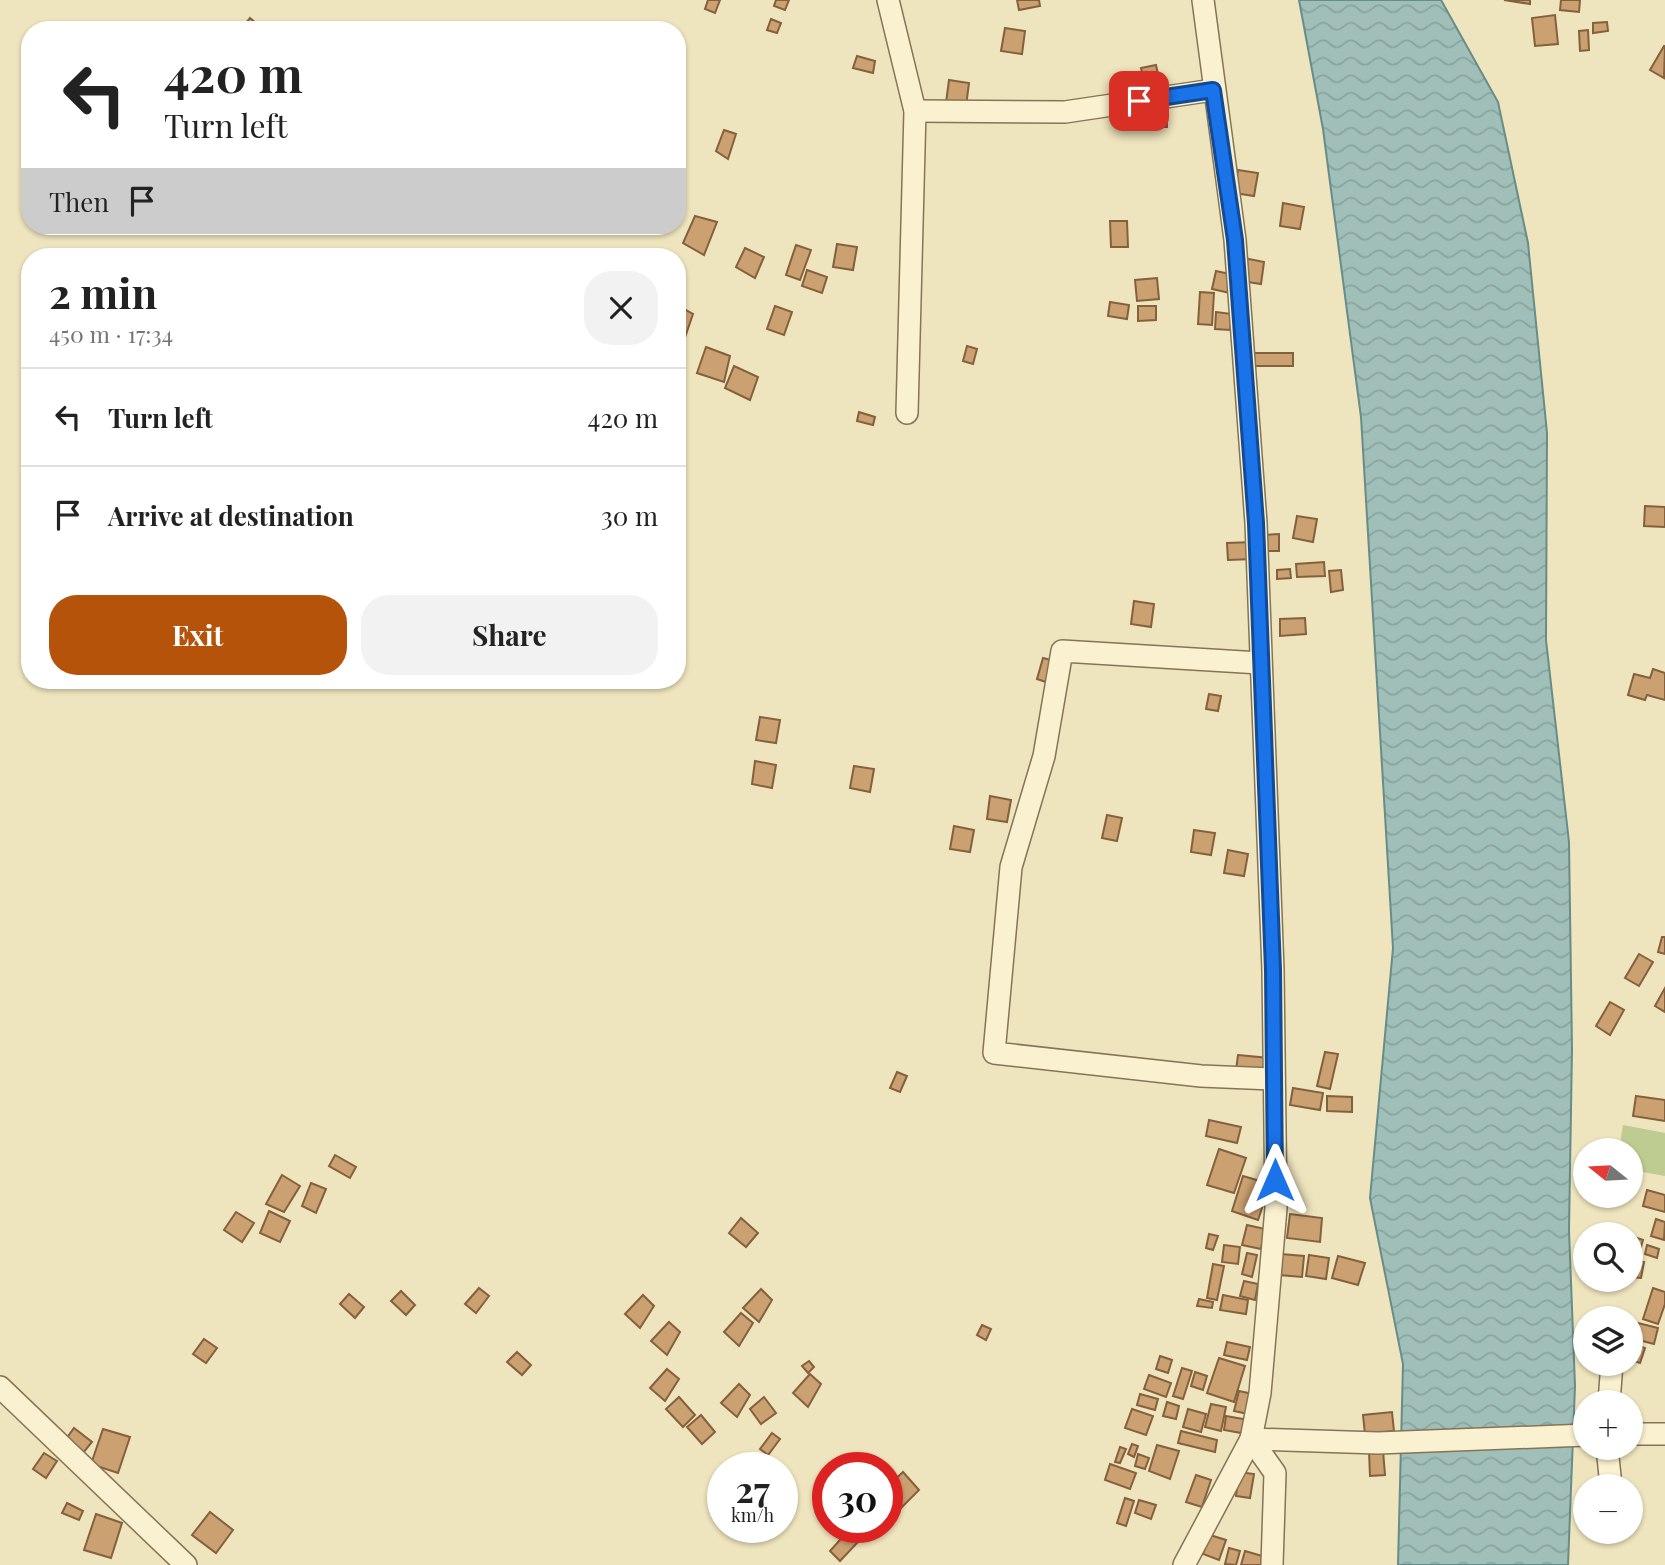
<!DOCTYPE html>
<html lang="en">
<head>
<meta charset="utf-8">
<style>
	:root { --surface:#fff; --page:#f2f2f2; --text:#222; --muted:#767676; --line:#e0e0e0; --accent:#b45309 }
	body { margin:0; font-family:"Playfair Display",serif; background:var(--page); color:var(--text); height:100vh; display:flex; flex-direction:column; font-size:26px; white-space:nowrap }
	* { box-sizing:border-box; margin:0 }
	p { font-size:23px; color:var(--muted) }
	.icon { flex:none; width:38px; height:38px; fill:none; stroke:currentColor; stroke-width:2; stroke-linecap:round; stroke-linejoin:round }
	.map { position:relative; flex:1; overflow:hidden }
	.drawer { position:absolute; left:21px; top:248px; width:665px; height:441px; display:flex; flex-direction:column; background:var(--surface); border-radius:28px; box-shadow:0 2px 5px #0004 }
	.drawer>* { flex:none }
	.guide { position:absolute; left:21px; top:21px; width:665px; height:214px; border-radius:28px; box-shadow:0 2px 5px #0004; background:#fff; color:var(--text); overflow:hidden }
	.needle { width:46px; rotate:288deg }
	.buttons { position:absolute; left:1573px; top:1138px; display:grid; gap:14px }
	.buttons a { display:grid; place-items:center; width:70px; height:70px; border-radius:50%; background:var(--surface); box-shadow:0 2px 5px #0004; font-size:35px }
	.speed { position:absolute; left:707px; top:1452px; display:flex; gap:14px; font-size:35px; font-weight:700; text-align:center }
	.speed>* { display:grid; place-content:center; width:91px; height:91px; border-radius:50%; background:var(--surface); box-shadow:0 2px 5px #0004; line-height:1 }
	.speed small { font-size:18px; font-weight:400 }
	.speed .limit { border:10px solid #d22; background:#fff; color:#111 }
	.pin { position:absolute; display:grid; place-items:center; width:60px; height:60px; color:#fff; margin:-30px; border-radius:14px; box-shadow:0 4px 10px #0006 }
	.me { position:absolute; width:77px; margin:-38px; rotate:0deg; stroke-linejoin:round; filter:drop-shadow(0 0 5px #0008) }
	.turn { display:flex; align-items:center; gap:24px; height:147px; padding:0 28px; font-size:32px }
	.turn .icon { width:91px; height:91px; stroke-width:2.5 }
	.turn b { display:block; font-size:49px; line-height:60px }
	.then { display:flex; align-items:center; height:66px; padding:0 28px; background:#0003; gap:14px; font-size:26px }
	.round { display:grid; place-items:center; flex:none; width:74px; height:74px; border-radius:28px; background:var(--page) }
	.head { display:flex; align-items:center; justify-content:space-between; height:119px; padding:0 28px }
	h1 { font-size:42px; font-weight:700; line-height:52px }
	.action { display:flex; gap:14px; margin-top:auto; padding:14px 28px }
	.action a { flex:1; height:80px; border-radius:28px; background:var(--accent); color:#fff; font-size:28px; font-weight:700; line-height:80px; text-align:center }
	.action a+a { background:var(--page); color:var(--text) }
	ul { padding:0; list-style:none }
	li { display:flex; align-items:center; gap:21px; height:98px; padding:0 28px; border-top:2px solid var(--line) }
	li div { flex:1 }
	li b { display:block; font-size:26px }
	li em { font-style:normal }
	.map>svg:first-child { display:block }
	.green { fill:#becb91 }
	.water { fill:url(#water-waves); stroke:#688c87; stroke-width:2 }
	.building { fill:#cca172; stroke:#84603c; stroke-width:2 }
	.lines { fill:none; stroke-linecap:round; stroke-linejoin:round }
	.minor-casing { stroke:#857456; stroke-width:24 }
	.minor { stroke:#f9f1cf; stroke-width:21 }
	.route-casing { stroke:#114b97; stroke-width:18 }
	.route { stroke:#1a73e8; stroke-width:12 }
</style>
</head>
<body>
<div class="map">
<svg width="1665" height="1565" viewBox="0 0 1665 1565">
	<defs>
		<pattern id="water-waves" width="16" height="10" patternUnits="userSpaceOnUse" patternTransform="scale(1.75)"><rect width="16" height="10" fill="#a0bfb9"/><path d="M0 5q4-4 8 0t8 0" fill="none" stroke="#8aa49e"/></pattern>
	</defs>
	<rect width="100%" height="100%" fill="#eee4bd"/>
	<polygon class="green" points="1623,1125 1665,1133 1665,1176 1631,1170 1631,1150 1619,1150"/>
	<polygon class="water" points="1299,0 1441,0 1498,102 1528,243 1547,433 1546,640 1569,842 1572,1049 1569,1230 1575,1386 1568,1565 1398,1565 1403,1364 1370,1198 1393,948 1361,417 1323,129"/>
	<g class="building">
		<polygon points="708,0 720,0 715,13 705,9"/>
		<polygon points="776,0 789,0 785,10 774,6"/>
		<polygon points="1017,0 1039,0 1040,6 1019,10"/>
		<polygon points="1504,0 1530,0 1530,4"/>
		<polygon points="1561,0 1580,0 1579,12 1560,10"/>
		<polygon points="1555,15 1558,44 1535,46 1532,18"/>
		<polygon points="250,18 264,30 242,28"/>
		<polygon points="771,19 781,23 777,33 767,30"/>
		<polygon points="1607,22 1608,31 1593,33 1593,23"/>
		<polygon points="1005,28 1025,31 1022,54 1001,51"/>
		<polygon points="1588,30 1589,50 1580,51 1579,31"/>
		<polygon points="1664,46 1665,46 1664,78 1650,70"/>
		<polygon points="857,56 875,61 873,73 853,68"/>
		<polygon points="1156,65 1162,93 1147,96 1141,68"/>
		<polygon points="1134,72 1135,85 1124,86 1123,73"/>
		<polygon points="949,80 969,83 966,106 946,103"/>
		<polygon points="1167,112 1167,127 1156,127 1156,113"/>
		<polygon points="724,130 736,134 728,159 716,151"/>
		<polygon points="1238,170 1258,173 1254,196 1234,193"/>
		<polygon points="1283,203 1304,207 1300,229 1280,226"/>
		<polygon points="695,216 717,222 704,255 683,243"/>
		<polygon points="1110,221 1127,221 1128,247 1111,247"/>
		<polygon points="837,244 857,247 853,270 833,267"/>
		<polygon points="796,245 811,250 800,280 786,275"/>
		<polygon points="745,248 764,257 755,278 736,267"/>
		<polygon points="1244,258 1264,262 1261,284 1241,281"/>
		<polygon points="807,270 827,277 822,293 802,286"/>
		<polygon points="1216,271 1234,275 1230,293 1212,289"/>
		<polygon points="1157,278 1159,299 1137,301 1135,280"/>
		<polygon points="1200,292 1214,293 1212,325 1198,324"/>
		<polygon points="1110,302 1129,305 1127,319 1108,316"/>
		<polygon points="677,305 693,314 682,346 677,342"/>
		<polygon points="775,306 792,312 784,335 767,329"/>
		<polygon points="1138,306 1156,306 1156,320 1138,321"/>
		<polygon points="1216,312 1232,314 1230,330 1215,329"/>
		<polygon points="967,346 977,349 973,364 963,361"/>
		<polygon points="706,347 730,356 724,382 697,373"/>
		<rect x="1253" y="353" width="40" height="13"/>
		<polygon points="734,366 758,377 750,400 725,388"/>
		<polygon points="859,412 875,417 873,425 857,421"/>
		<polygon points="1645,506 1665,507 1665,527 1644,526"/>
		<polygon points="1297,516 1317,519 1313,542 1293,538"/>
		<polygon points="1279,534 1279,551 1261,551 1261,535"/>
		<polygon points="1253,542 1254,559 1228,560 1227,543"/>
		<polygon points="1324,562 1325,576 1297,577 1296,564"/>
		<polygon points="1290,569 1291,578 1277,579 1277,570"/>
		<polygon points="1341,570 1343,590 1331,592 1329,571"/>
		<polygon points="1134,601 1154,604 1151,627 1131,624"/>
		<polygon points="1305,618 1306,634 1280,636 1280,619"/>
		<polygon points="1043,658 1055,661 1049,683 1037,679"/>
		<polygon points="1653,669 1665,673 1665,700 1647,695 1645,700 1628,695 1634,674 1650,678"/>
		<polygon points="1209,694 1221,696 1218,711 1206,709"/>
		<polygon points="760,717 780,720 776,743 756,740"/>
		<polygon points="755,761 776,765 772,788 752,784"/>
		<polygon points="854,766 874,769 870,792 850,788"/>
		<polygon points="990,796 1011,800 1007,822 987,819"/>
		<polygon points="1107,815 1122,818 1117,841 1102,838"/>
		<polygon points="954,826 974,830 970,852 950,849"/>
		<polygon points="1194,830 1215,833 1211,855 1191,852"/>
		<polygon points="1228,850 1248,854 1244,876 1224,873"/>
		<polygon points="1662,937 1665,937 1665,954 1658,952"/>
		<polygon points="1639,954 1653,962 1639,986 1625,978"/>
		<polygon points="1665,988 1665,1012 1655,1006"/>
		<polygon points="1610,1002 1624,1010 1610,1035 1596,1026"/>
		<polygon points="1325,1052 1338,1054 1330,1089 1317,1086"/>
		<polygon points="1238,1055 1269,1058 1267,1073 1236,1070"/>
		<polygon points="897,1072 907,1076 900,1092 890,1088"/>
		<polygon points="1293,1088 1323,1093 1320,1110 1290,1105"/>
		<polygon points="1327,1096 1352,1097 1352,1112 1327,1111"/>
		<polygon points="1636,1096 1665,1100 1665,1121 1633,1116"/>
		<polygon points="1209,1120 1241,1127 1237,1143 1206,1136"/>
		<polygon points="1219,1149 1246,1158 1234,1193 1207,1185"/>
		<polygon points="335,1155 356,1167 350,1178 329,1166"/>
		<polygon points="282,1175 300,1186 284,1212 266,1204"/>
		<polygon points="1243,1176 1270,1184 1258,1220 1232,1211"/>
		<polygon points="311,1183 326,1189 316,1213 302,1206"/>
		<polygon points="1647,1190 1665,1195 1665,1212 1643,1206"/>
		<polygon points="269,1211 290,1221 280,1242 260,1233"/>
		<polygon points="236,1212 254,1223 242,1242 224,1230"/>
		<polygon points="1290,1214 1322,1218 1320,1242 1287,1238"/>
		<polygon points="741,1218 758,1233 746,1247 729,1233"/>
		<polygon points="1656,1219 1665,1222 1664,1240 1651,1236"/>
		<polygon points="1247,1225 1265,1229 1261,1249 1242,1245"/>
		<polygon points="1209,1234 1218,1236 1213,1250 1206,1248"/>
		<polygon points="1631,1236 1643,1240 1638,1257 1631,1254"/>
		<polygon points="1224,1245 1240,1247 1238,1264 1222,1262"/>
		<polygon points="1647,1245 1659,1249 1657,1258 1645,1254"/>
		<polygon points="1247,1253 1257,1255 1252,1277 1242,1274"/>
		<polygon points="1281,1254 1304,1256 1302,1277 1279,1275"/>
		<polygon points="1309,1255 1329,1258 1326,1279 1306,1276"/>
		<polygon points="1338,1256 1365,1263 1358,1285 1332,1278"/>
		<polygon points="1631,1260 1644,1262 1641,1278 1631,1277"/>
		<polygon points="1213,1264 1224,1266 1217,1300 1207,1298"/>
		<polygon points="1244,1281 1258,1284 1255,1300 1240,1296"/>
		<polygon points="479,1288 489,1296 476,1313 465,1304"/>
		<polygon points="1653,1288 1665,1292 1665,1304 1658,1324 1643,1319"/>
		<polygon points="761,1289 772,1300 759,1322 743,1308"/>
		<polygon points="401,1291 415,1305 406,1315 391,1301"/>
		<polygon points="349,1294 364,1307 355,1318 340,1304"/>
		<polygon points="643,1295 654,1306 640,1328 625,1314"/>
		<polygon points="1223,1295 1248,1300 1246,1314 1220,1310"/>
		<polygon points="1199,1299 1213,1302 1212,1308 1197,1306"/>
		<polygon points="741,1313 753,1323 739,1346 724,1332"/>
		<polygon points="669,1322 680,1332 667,1355 651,1341"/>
		<polygon points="1634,1322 1658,1328 1654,1344 1631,1338"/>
		<polygon points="982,1325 991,1329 986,1340 977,1335"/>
		<polygon points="204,1339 217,1348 206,1363 193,1354"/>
		<polygon points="1227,1342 1250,1347 1247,1360 1224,1355"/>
		<polygon points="1631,1343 1645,1348 1640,1363 1631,1360"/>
		<polygon points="517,1352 531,1365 522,1375 507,1362"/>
		<polygon points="1160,1356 1172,1360 1168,1373 1156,1369"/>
		<polygon points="1219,1358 1245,1366 1234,1402 1207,1393"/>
		<polygon points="809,1361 814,1367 808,1373 802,1366"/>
		<polygon points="1182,1368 1192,1371 1183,1399 1173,1396"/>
		<polygon points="667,1369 679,1379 665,1401 650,1388"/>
		<polygon points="1195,1372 1207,1376 1203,1390 1191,1386"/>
		<polygon points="810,1374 821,1384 808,1407 793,1393"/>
		<polygon points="1149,1375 1171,1383 1166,1397 1144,1389"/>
		<polygon points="739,1384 750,1395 737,1417 721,1403"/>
		<polygon points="1239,1391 1258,1395 1253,1415 1234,1411"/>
		<polygon points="1140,1394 1158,1399 1155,1410 1137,1405"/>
		<polygon points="679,1397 695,1415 683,1427 666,1409"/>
		<polygon points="764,1397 776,1413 761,1424 750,1409"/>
		<polygon points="1167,1402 1179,1406 1176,1419 1163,1416"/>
		<polygon points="1211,1404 1226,1407 1221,1431 1205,1427"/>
		<polygon points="1132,1409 1153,1416 1146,1435 1125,1428"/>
		<polygon points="1188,1409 1206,1414 1201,1432 1183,1427"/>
		<polygon points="1392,1412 1394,1431 1365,1434 1363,1415"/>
		<polygon points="701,1415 715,1432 702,1444 687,1427"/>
		<polygon points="1226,1416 1249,1420 1247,1434 1224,1430"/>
		<polygon points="74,1428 92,1442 83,1453 66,1439"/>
		<polygon points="103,1429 130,1437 118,1473 91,1464"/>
		<polygon points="1181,1431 1217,1440 1215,1452 1178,1443"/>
		<polygon points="772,1433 780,1439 768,1455 760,1449"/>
		<polygon points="1132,1444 1138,1446 1134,1457 1128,1454"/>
		<polygon points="1157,1445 1179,1451 1170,1479 1149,1471"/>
		<polygon points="1120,1447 1126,1449 1120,1463 1115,1462"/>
		<polygon points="1383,1450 1385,1475 1370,1476 1369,1451"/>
		<polygon points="44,1453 57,1461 46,1478 33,1469"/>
		<polygon points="1138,1454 1149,1458 1145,1469 1135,1466"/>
		<polygon points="1110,1464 1136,1473 1130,1489 1105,1480"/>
		<polygon points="903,1472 919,1490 901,1508 887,1493 887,1487"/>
		<polygon points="1239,1472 1254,1474 1250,1498 1236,1496"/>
		<polygon points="1196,1475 1211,1480 1202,1507 1186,1502"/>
		<polygon points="1125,1498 1134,1501 1126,1526 1117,1523"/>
		<polygon points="1139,1500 1156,1505 1151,1519 1135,1513"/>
		<polygon points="67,1503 83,1511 79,1520 62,1513"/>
		<polygon points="210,1512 233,1530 216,1553 192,1535"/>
		<polygon points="96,1514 122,1523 111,1558 84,1550"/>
		<polygon points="847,1532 857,1543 840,1561 830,1551"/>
		<polygon points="1210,1535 1226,1540 1219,1560 1203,1554"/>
		<polygon points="1229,1548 1240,1551 1236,1565 1225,1564"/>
		<polygon points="1245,1551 1269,1558 1267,1565 1241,1565"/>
	</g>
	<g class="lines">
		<defs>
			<g id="minor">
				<polyline points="888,0 915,111 907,413"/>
				<polyline points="915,111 1065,112 1213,90"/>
				<polyline points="1260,663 1062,651 1044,756 1011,867 994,1053 1201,1076 1274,1079"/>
				<polyline points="0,1387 186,1565"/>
				<polyline points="1609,1402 1612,1363"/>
				<polyline points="1631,1434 1665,1434"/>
				<polyline points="1251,1439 1378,1443 1586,1435"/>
				<polyline points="1251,1439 1275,1473 1272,1565"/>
				<polyline points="1607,1447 1611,1486"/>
				<polyline points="1184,1565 1251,1439 1260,1393 1276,1208 1273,970 1256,523 1235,240 1203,0"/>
			</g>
		</defs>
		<use href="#minor" class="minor-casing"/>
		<use href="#minor" class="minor"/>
	</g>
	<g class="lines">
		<defs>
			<polyline id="route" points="1139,101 1213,90 1235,240 1256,523 1273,970 1275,1180"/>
		</defs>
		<use href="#route" class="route-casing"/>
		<use href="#route" class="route"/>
	</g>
</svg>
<div class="buttons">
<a><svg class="needle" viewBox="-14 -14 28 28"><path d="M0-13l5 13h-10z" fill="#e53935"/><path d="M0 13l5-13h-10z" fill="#767676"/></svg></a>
<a><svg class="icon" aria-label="search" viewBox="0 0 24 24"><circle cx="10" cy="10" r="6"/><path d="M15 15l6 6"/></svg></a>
<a><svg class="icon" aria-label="layers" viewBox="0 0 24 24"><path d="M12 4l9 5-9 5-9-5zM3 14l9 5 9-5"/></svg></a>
<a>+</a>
<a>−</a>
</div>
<div class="speed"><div>27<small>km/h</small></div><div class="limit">30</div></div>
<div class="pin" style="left:1139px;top:101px;background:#d93025"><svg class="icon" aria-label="arrive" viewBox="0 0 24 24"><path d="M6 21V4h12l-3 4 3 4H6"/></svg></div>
<svg class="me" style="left:1275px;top:1180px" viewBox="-20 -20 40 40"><path d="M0-17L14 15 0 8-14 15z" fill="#1a73e8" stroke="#fff" stroke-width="4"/></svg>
<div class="guide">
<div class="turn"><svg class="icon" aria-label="left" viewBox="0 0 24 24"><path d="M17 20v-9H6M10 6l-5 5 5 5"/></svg><div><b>420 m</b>Turn left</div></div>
<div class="then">Then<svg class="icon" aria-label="arrive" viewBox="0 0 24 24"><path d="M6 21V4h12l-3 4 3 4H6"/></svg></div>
</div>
<section class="drawer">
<div class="head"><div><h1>2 min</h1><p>450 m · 17:34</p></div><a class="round"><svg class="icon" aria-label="close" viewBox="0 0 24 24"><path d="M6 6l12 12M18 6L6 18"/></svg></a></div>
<ul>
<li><svg class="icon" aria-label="left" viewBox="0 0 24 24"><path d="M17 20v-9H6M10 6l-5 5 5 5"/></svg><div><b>Turn left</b></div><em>420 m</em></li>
<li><svg class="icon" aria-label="arrive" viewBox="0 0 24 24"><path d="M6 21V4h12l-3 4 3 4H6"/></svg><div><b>Arrive at destination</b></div><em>30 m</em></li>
</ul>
<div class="action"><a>Exit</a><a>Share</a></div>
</section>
</div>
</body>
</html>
